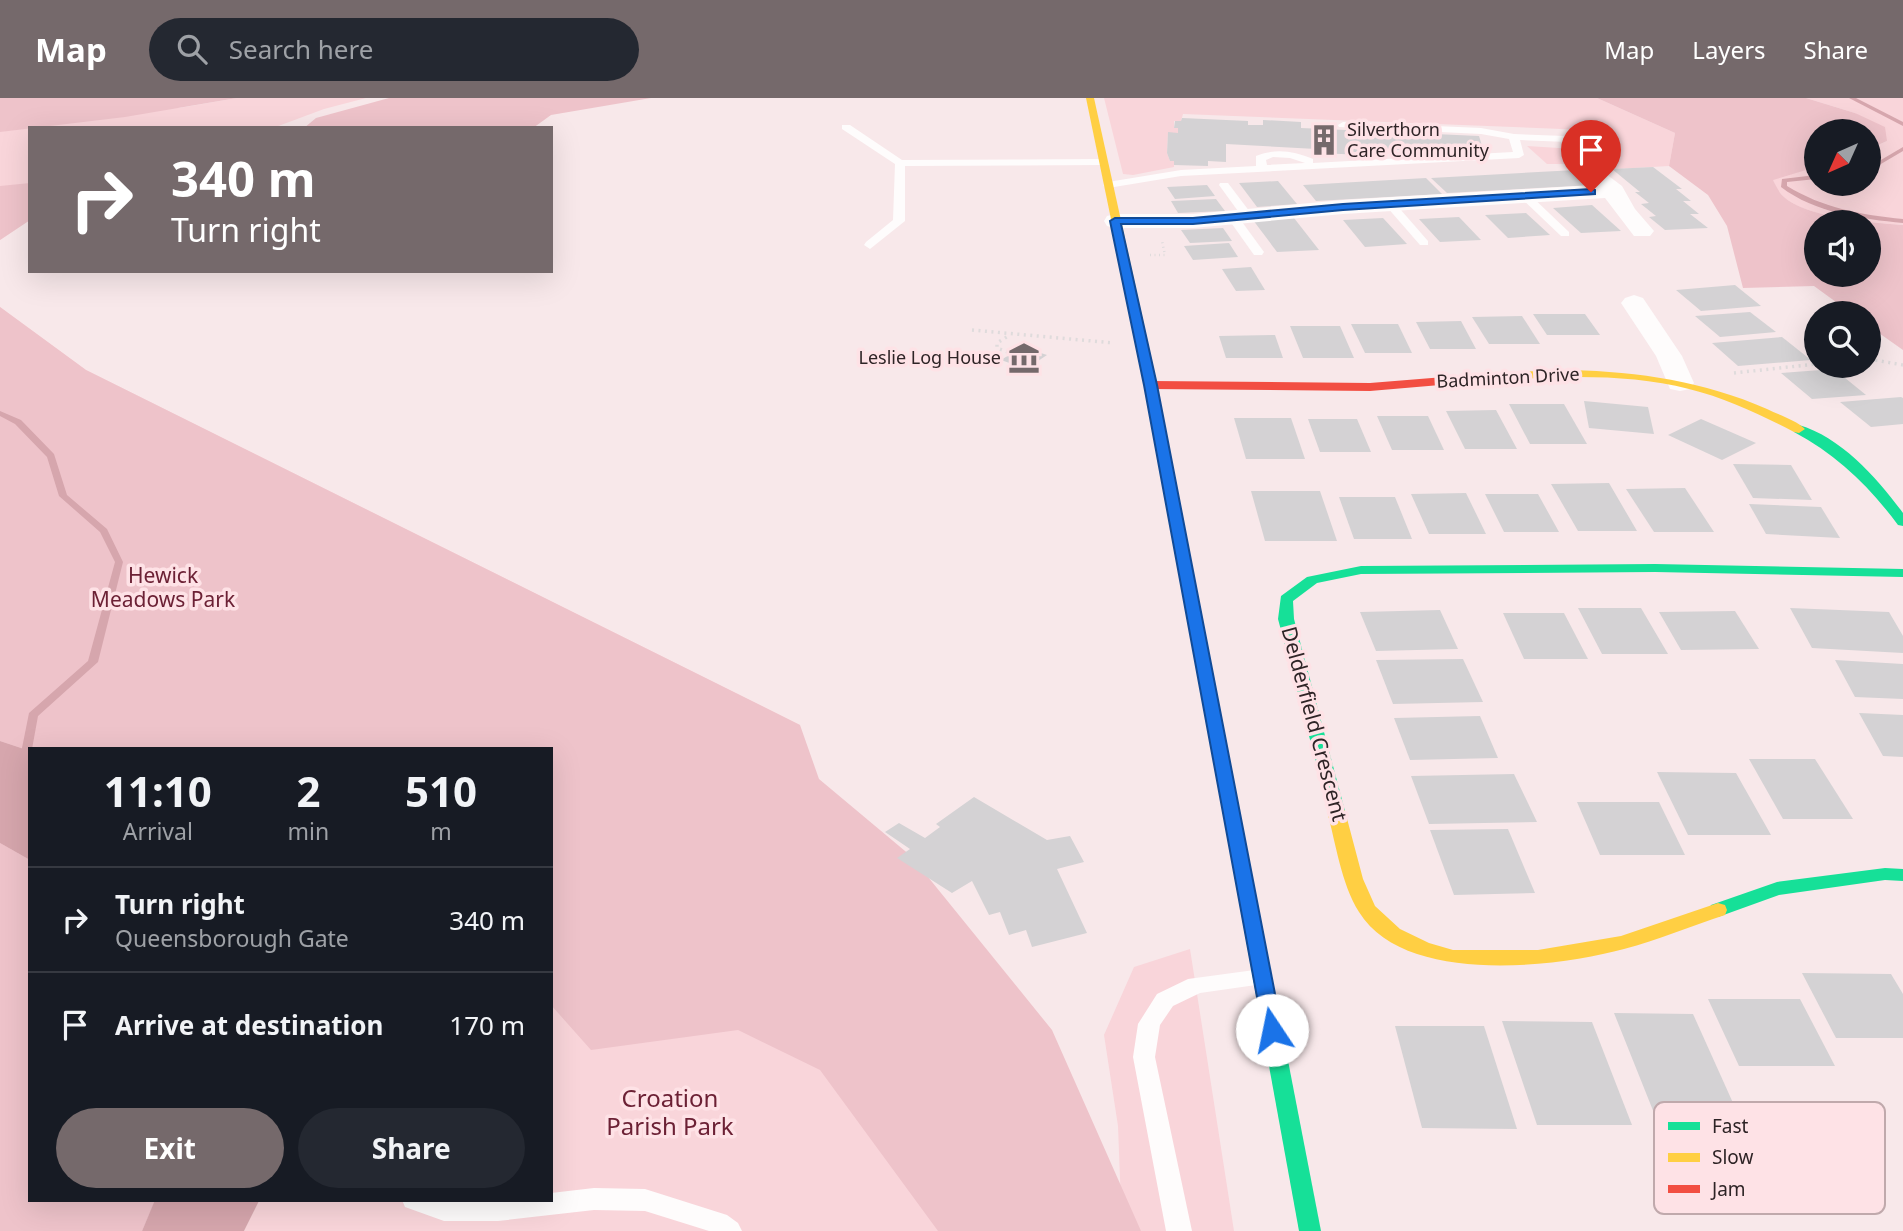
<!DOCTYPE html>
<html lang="en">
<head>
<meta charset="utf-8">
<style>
	:root { --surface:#171b24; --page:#242831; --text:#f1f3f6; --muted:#9ea1a6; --line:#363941; --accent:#75696b }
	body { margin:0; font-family:"Noto Sans",sans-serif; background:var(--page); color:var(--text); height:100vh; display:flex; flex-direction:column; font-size:26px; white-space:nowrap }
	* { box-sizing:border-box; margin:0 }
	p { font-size:23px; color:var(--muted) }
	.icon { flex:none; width:38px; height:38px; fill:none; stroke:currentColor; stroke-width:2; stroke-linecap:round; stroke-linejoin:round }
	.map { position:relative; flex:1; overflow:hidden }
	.sheet { position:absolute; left:28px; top:649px; width:525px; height:455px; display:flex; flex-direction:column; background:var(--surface); border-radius:0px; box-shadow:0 7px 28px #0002 }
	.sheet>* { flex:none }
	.banner { position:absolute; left:28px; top:28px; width:525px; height:147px; border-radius:0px; box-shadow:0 7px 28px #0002; background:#75696b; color:#fff; overflow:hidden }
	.needle { width:46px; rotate:225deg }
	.fabs { position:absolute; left:1804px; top:21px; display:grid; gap:14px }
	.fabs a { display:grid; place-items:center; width:77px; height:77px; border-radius:50%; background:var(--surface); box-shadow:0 7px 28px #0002; font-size:35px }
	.pin { position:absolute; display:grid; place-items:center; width:60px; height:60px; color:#fff; margin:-72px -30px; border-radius:50% 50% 50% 0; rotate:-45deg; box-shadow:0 0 7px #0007 }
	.pin .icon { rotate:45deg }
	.me { position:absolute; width:77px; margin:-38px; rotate:349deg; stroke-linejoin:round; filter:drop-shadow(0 0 5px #0008) }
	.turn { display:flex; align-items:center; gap:24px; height:147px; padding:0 28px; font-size:32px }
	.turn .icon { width:91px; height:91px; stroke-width:2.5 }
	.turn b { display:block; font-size:49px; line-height:60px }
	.eta { display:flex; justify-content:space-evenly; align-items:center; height:119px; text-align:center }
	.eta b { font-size:42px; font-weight:700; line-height:49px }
	.cta { display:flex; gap:14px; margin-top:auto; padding:14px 28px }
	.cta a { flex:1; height:80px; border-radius:42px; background:var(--accent); color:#fff; font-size:28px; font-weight:700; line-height:80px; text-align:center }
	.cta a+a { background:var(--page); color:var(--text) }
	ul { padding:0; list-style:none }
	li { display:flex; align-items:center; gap:21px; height:105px; padding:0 28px; border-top:2px solid var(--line) }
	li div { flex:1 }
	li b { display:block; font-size:26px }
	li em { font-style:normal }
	header { display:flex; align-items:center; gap:42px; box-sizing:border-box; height:98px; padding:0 35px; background:var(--accent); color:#fff }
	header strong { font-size:33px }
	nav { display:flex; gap:38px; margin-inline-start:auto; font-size:24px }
	.search { width:490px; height:63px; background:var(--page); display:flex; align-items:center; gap:18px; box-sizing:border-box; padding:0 24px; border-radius:38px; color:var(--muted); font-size:26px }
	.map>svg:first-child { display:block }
	.green { fill:#f9d5da }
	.forest { fill:#eec3ca; fill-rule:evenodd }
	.water { fill:#d6a6ad }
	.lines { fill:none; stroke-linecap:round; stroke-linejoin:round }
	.stream { fill:#d6a6ad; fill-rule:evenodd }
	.building { fill:#d4d2d4 }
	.path-far1 { stroke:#dfdbdc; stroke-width:2.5; stroke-dasharray:1 3.5; stroke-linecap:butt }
	.path { stroke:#dfdbdc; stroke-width:3.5; stroke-dasharray:2 4.5; stroke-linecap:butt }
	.lane { fill:#fefcfc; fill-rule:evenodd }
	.street { fill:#fefcfc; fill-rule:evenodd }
	.fast { fill:#16e098; fill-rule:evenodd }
	.slow { fill:#ffcf43; fill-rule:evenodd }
	.jam { fill:#f24e42; fill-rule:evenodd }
	.route { fill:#1a73e8; stroke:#114b97; stroke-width:2 }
	.labels { text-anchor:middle; stroke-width:7; stroke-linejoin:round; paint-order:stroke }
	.far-poi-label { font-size:18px; fill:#2e2426; stroke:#fee2e6; text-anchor:start }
	.far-street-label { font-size:18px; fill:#2e2426; stroke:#fee2e6 }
	.park-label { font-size:21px; fill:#6c2135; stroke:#fee2e6 }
	.street-label { font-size:21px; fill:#2e2426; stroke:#fee2e6 }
	.near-park-label { font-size:24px; fill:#6c2135; stroke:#fee2e6 }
	.key { fill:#fee2e6; stroke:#c0a9ac; stroke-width:2 }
	.key-label { font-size:19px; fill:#2e2426 }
</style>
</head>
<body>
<header>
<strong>Map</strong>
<div class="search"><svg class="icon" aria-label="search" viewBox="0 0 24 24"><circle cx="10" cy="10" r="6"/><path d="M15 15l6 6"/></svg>Search here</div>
<nav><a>Map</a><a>Layers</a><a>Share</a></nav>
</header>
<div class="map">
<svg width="1903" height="1133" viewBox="0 0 1903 1133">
	<rect width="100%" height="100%" fill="#f8e8ea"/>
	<g class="green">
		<polygon points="237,0 366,0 324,11 273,30 30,30 30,122 0,142 0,9 179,10"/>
		<polygon points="1104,0 1597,0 1675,35 1669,68 1599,72 1569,66 1547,66 1527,48 1575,51 1573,45 1603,46 1600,39 1590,39 1587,32 1183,16 1181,23 1174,23 1174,30 1178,30 1178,35 1168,35 1167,55 1170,63 1174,63 1174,69 1133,77 1123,76"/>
		<path d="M1806,0H1903V127C1874,125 1799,119 1781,96C1777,92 1775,86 1772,81L1816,69V86H1869V51L1887,43L1855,15Z"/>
		<polygon points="0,209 86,272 800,627 635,828 1097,1133 244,1133 259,1103 551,1102 551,651 30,651 30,1102 155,1103 142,1133 0,1133"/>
		<polygon points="1190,851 1234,1133 1122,1133 1118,1028 1104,937 1134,869"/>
	</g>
	<g class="forest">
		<polygon points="0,0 237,0 125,19 0,34"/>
		<polygon points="389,0 651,0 551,17 533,30 304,30 316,20"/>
		<path d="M1597,0H1806L1855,15L1885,29L1887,43L1869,51V33H1816V69L1773,82C1775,86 1778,92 1781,96C1800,119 1874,125 1903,127V252L1869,228V215H1851L1814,188L1743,190L1727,128L1708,97L1669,68L1675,35ZM1816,124H1869V177H1816Z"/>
		<polygon points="30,85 30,122 0,142 0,88"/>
		<polygon points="0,209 86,272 800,627 819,681 911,758 1052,932 1141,1133 938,1133 820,972 738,932 591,952 551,907 551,651 30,651 30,653 0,643"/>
		<polygon points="0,745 30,762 30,1102 155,1103 142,1133 0,1133"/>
	</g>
	<g class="water">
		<polygon points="0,643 30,653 30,762 0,745"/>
		<polygon points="155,1102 259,1102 259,1103 244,1133 142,1133"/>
	</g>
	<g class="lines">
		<g class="stream">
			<polygon points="1849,0 1856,0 1903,24 1903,28"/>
			<polygon points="1903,49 1903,53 1869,73 1869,69"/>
			<path d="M1816,77V81L1787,84V88C1823,110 1861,117 1903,121V125C1862,121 1815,115 1781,89L1782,81Z"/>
			<polygon points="0,313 21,322 54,356 67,397 107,431 123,464 98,564 38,618 32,651 30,651 29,665 24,668 19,665 29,615 88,563 115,464 100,434 59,398 47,359 15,326 0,318"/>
		</g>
	</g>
	<g class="building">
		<polygon points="1182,20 1248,23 1248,27 1263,27 1263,22 1301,24 1301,30 1479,38 1484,54 1450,54 1451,56 1365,49 1366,57 1316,55 1316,51 1226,46 1226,64 1208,63 1208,68 1174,67 1174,63 1170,63 1167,55 1168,34 1178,35 1178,30 1174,30 1175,23 1181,23"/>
		<polygon points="1653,69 1682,91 1676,91 1691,103 1683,103 1699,116 1690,116 1708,130 1665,132 1649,119 1656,118 1641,106 1649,105 1635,94 1640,94 1612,71"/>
		<polygon points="1576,72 1594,87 1447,95 1431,80"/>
		<polygon points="1426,80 1442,96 1316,103 1303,87"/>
		<polygon points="1278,83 1297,106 1257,109 1239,85"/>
		<polygon points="1207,87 1215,98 1175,101 1167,89"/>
		<polygon points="1216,101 1225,113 1178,115 1171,103"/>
		<polygon points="1592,107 1621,133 1581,135 1553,110"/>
		<polygon points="1526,115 1550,137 1508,140 1485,117"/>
		<polygon points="1459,119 1481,142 1440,144 1419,121"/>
		<polygon points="1294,120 1319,152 1277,154 1253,122"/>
		<polygon points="1383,120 1407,146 1365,149 1343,122"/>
		<polygon points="1223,130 1232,143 1190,145 1181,132"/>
		<polygon points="1229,145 1238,159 1193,162 1184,148"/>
		<polygon points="1251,169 1265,192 1236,193 1222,171"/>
		<polygon points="1735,187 1761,208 1701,213 1676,192"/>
		<polygon points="1750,214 1776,234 1720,239 1695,218"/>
		<polygon points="1533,216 1585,216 1600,237 1547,237"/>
		<polygon points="1522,218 1540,246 1489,246 1472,219"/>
		<polygon points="1461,223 1476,251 1430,251 1416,224"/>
		<polygon points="1351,226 1398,226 1412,255 1365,255"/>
		<polygon points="1290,228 1340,228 1354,260 1303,260"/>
		<polygon points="1275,237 1283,260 1226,260 1219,238"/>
		<polygon points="1782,239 1811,262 1738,268 1712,245"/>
		<polygon points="1022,249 1047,257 1026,271 1001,262"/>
		<polygon points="1834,271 1866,297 1812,301 1781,275"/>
		<polygon points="1901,299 1903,300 1903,326 1871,329 1840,304"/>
		<polygon points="1584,303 1648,309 1654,336 1589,330"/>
		<polygon points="1509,306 1564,306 1587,346 1530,346"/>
		<polygon points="1496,312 1517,351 1465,351 1446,313"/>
		<polygon points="1377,318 1428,318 1444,352 1392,352"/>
		<polygon points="1234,320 1291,320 1305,361 1246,361"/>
		<polygon points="1308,321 1357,321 1371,354 1320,354"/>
		<polygon points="1701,321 1756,345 1722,362 1668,337"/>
		<polygon points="1733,366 1791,367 1812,402 1753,400"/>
		<polygon points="1609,385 1637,433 1578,433 1551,386"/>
		<polygon points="1685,390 1714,434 1654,434 1626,391"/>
		<polygon points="1251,393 1320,393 1337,443 1265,443"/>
		<polygon points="1466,395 1486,436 1429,436 1411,396"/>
		<polygon points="1485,396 1538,396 1559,434 1504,434"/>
		<polygon points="1339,399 1395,399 1412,441 1354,441"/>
		<polygon points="1749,406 1821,409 1840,440 1766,436"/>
		<polygon points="1578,510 1641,510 1668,556 1602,556"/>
		<polygon points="1790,510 1889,514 1903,538 1903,555 1812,550"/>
		<polygon points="1440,512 1458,551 1376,553 1360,514"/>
		<polygon points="1735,513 1759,551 1681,552 1659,514"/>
		<polygon points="1503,515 1564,515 1588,561 1524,561"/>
		<polygon points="1463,561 1483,604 1393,606 1376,562"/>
		<polygon points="1835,562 1903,566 1903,601 1855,599"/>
		<polygon points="1859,615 1903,617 1903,659 1883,658"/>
		<polygon points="1480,618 1498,660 1410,662 1394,620"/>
		<polygon points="1749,661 1815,661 1853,721 1783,721"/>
		<polygon points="1657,674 1736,675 1771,737 1688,737"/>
		<polygon points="1514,676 1537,724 1429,726 1411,678"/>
		<polygon points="974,699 1047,742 1070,738 1084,764 1057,771 1087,835 1032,849 1026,832 1009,837 1000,814 989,817 972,783 952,795 897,760 910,751 885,734 899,725 925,740 940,729 936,726"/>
		<polygon points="1577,704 1659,704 1685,757 1600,757"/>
		<polygon points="1508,731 1535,795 1454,797 1430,732"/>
		<polygon points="1802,875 1891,876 1903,896 1903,940 1836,940"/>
		<polygon points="1708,901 1800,901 1835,968 1739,968"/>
		<polygon points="1614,915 1693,916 1738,1016 1654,1015"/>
		<polygon points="1502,923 1592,924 1632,1027 1537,1027"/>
		<polygon points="1395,928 1484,928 1517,1031 1422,1030"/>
	</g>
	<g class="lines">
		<polyline class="path-far1" points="1150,157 1165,157 1162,143"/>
		<g class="path">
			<polyline points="972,232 1114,245"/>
			<polyline points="1008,254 997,250 997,245 1010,237"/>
			<polyline points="1869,261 1903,267"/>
			<polyline points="1734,275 1816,266"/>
		</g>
		<g class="lane">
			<path d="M1343,24L1481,30L1514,36L1592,39L1597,42L1592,45L1520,42L1524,57L1519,60L1181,78L1108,90L1103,87L1108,84L1181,72L1256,68V58C1276,50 1293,53 1313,61V65L1513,54L1509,41L1481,36L1339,29L1338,27ZM1273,59L1290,60L1305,65L1267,67L1266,62Z"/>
			<polygon points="842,27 850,27 902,62 1103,61 1108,64 1103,67 905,68 905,123 870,151 864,147 866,144 893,122 895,66 842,31"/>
			<polygon points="1220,85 1228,85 1253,118 1251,120 1243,120 1219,87"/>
			<polygon points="1521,96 1529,96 1569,134 1569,138 1561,138 1521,100"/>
			<polygon points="1386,104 1394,104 1428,143 1428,147 1420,147 1386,108"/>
			<polygon points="1229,117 1237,117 1264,154 1262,157 1254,157 1227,119"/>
			<polygon points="1262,871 1270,873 1273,879 1270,885 1200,895 1173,908 1160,927 1155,959 1192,1133 1166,1133 1133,959 1138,926 1157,896 1188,881"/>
			<polygon points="594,1090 645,1091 727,1117 738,1125 742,1133 709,1133 645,1113 594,1112 498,1123 444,1123 405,1109 402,1102 551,1102 551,1095"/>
		</g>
		<g class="street">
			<polygon points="1577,63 1598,70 1622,88 1635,111 1654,133 1650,138 1634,138 1605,100 1343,116 1193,130 1115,130 1107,128 1104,123 1107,118 1115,116 1193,116 1343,102 1595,87 1566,69 1569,64"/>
			<polygon points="1634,197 1643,200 1682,258 1694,285 1690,291 1680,293 1670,291 1656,258 1621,205 1625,200"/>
		</g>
		<g class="fast">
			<polygon points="1150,277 1156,281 1321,1133 1299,1133 1144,281"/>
			<path d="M1799,327C1841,339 1878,381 1903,415V428L1898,427C1869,388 1837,357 1794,334L1793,331Z"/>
			<polygon points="1655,466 1903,471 1903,479 1655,474 1361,476 1317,485 1293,503 1294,521 1345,713 1342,717 1330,717 1278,521 1281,498 1307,479 1361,468"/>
			<polygon points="1885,770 1903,771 1903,783 1885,782 1779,797 1718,819 1711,817 1709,812 1711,807 1777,784"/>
		</g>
		<g class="slow">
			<polygon points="1086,0 1094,0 1156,281 1150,285 1144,281"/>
			<path d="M1571,272C1640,274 1703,283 1767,311C1779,317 1796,322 1805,331L1799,335L1794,334C1761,317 1726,300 1689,291C1630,276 1566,278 1506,282L1500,278L1506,274Z"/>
			<path d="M1336,707L1342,709L1345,713L1363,781L1375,808L1400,831L1429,845L1453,852H1538L1621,838L1718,805L1725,807L1727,812L1725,817C1691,828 1658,842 1624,851C1554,870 1404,887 1359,814C1341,785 1336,746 1327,713L1330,709Z"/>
		</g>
		<polygon class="jam" points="1506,274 1512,278 1510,281 1370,293 1151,291 1145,287 1151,283 1370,285"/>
	</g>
	<polygon class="route" points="1591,91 1595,92 1595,96 1343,112 1193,126 1121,126 1157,287 1282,932 1279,937 1272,940 1264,937 1144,287 1110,123 1115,120 1193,120 1343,106"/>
	<defs>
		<symbol id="building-bare" viewBox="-9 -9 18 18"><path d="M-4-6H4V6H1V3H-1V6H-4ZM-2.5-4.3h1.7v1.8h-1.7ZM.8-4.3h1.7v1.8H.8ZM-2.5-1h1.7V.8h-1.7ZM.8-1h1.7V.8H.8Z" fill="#75696b" stroke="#fee2e6" stroke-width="2.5" paint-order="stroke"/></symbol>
		<symbol id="museum-bare" viewBox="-9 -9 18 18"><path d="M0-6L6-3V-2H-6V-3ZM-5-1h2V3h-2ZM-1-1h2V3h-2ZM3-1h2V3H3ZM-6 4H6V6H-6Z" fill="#75696b" stroke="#fee2e6" stroke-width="2.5" paint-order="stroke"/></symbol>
	</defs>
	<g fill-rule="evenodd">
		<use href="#building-bare" x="1302" y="20" width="44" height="44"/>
		<use href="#museum-bare" x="1002" y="238" width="44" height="44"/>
	</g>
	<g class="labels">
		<g class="far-poi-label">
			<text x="1347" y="38">Silverthorn<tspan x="1347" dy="21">Care Community</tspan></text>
			<text x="1001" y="266" text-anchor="end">Leslie Log House</text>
		</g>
		<g class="far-street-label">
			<text transform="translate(1508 280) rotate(-3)" y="6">Badminton Drive</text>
		</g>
		<g class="park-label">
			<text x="163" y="485">Hewick<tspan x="163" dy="24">Meadows Park</tspan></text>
		</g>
		<g class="street-label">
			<text transform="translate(1314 626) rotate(75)" y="7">Delderfield Crescent</text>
		</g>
		<g class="near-park-label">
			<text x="670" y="1009">Croation<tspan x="670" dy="28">Parish Park</tspan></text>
		</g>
	</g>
	<rect x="1654" y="1004" width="231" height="112" rx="10" class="key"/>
	<rect x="1668" y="1024" width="32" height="8" fill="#16e098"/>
	<rect x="1668" y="1055" width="32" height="9" fill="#ffcf43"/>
	<rect x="1668" y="1087" width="32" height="8" fill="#f24e42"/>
	<g class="key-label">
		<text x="1712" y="1035">Fast</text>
		<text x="1712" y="1066">Slow</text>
		<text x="1712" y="1098">Jam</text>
	</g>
</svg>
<div class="fabs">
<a><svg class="needle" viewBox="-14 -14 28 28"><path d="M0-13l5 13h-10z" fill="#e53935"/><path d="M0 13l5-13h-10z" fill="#9ea1a6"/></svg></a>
<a><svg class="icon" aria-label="sound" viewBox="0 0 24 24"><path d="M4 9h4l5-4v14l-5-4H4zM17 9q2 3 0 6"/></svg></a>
<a><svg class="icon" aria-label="search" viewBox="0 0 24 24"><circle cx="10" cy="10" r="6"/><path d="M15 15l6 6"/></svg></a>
</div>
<div class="pin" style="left:1591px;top:94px;background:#d93025"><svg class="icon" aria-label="arrive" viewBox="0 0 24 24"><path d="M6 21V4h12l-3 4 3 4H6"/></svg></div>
<svg class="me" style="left:1272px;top:932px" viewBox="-20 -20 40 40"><circle r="19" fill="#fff"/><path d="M0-13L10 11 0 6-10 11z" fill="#1a73e8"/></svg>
<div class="banner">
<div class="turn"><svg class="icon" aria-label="right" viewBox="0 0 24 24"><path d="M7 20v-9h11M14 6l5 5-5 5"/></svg><div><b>340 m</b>Turn right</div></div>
</div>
<section class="sheet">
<div class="eta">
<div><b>11:10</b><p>Arrival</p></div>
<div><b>2</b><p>min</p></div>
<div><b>510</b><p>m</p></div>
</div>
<ul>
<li><svg class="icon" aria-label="right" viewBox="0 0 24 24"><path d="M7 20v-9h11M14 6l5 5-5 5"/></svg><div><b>Turn right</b><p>Queensborough Gate</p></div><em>340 m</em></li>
<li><svg class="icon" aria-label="arrive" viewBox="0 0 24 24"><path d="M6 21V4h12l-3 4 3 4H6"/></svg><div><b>Arrive at destination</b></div><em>170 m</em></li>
</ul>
<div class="cta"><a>Exit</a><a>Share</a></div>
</section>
</div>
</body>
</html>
